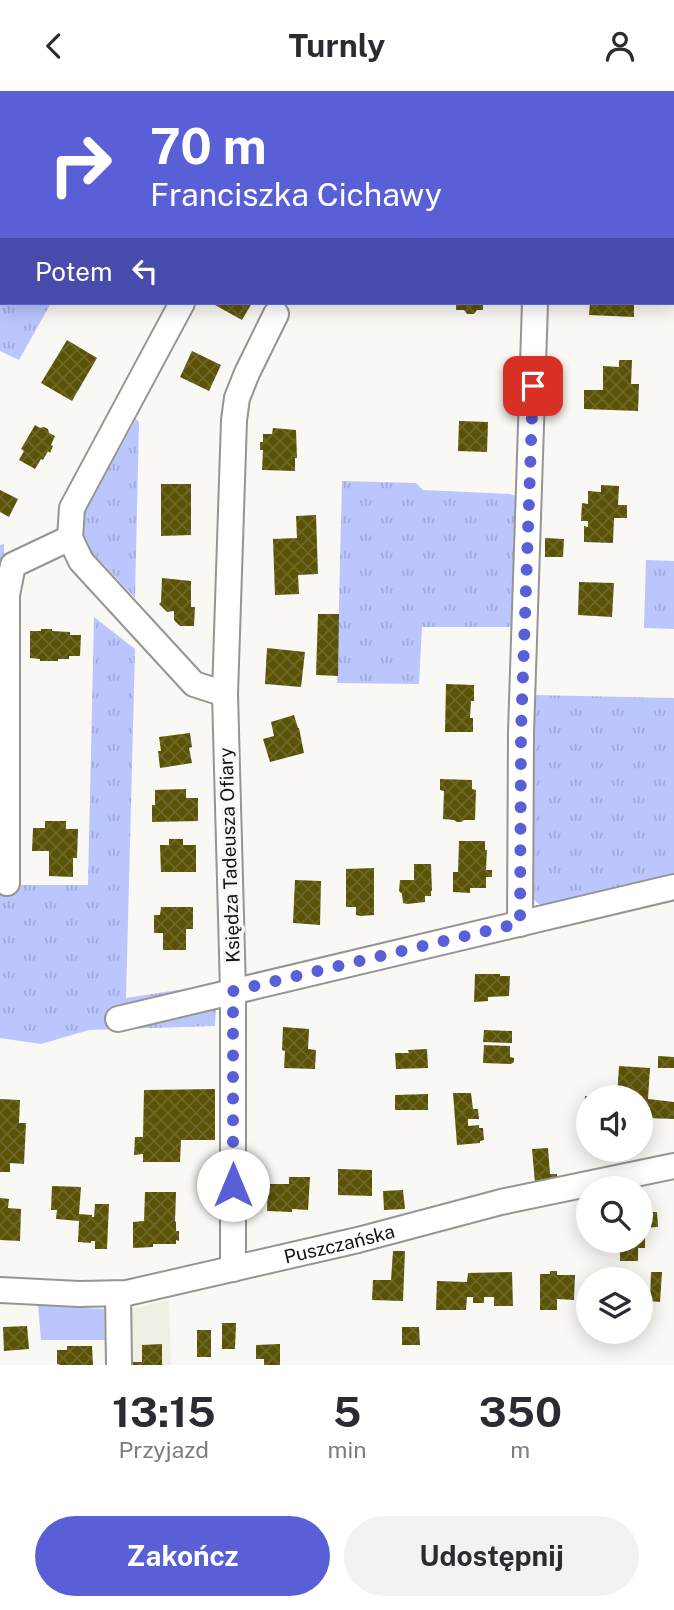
<!DOCTYPE html>
<html lang="pl">
<head>
<meta charset="utf-8">
<style>
	:root { --surface:#fff; --page:#f2f2f3; --text:#2b2b33; --muted:#7c7c81; --accent:#5960d7 }
	body { margin:0; font-family:"Public Sans",sans-serif; background:var(--page); color:var(--text); height:100vh; display:flex; flex-direction:column; font-size:26px; white-space:nowrap }
	* { box-sizing:border-box; margin:0 }
	p { font-size:23px; color:var(--muted) }
	.icon { flex:none; width:38px; height:38px; fill:none; stroke:currentColor; stroke-width:2; stroke-linecap:round; stroke-linejoin:round }
	.map { position:relative; height:1274px; overflow:hidden }
	.details { display:flex; flex-direction:column; background:var(--surface); flex:1 }
	.details>* { flex:none }
	.hud { position:absolute; left:0px; top:0px; width:676px; height:214px; box-shadow:0 4px 18px #0003; background:#5960d7; color:#fff; overflow:hidden }
	.controls { position:absolute; left:576px; top:994px; display:grid; gap:14px }
	.controls a { display:grid; place-items:center; width:77px; height:77px; border-radius:50%; background:var(--surface); box-shadow:0 4px 18px #0003; font-size:35px }
	.pin { position:absolute; display:grid; place-items:center; width:60px; height:60px; color:#fff; margin:-30px; border-radius:14px; box-shadow:0 4px 10px #0006 }
	.me { position:absolute; width:77px; margin:-38px; rotate:0deg; stroke-linejoin:round; filter:drop-shadow(0 0 5px #0008) }
	.turn { display:flex; align-items:center; gap:24px; height:147px; padding:0 35px; font-size:32px }
	.turn .icon { width:91px; height:91px; stroke-width:2.5 }
	.turn b { display:block; font-size:49px; line-height:60px }
	.then { display:flex; align-items:center; height:66px; padding:0 35px; background:#0003; gap:14px; font-size:26px }
	.eta { display:flex; justify-content:space-evenly; align-items:center; height:119px; text-align:center }
	.eta b { font-size:42px; font-weight:700; line-height:49px }
	.primary-button { display:flex; gap:14px; margin-top:auto; padding:14px 35px }
	.primary-button a { flex:1; height:80px; border-radius:42px; background:var(--accent); color:#fff; font-size:28px; font-weight:700; line-height:80px; text-align:center }
	.primary-button a+a { background:var(--page); color:var(--text) }
	header { display:flex; justify-content:space-between; align-items:center; height:91px; padding:0 35px; background:var(--surface); font-size:32px; font-weight:700 }
	.map>svg:first-child { display:block }
	.built { fill:#f0efe3 }
	.grass { fill:url(#grass-tufts) }
	.forest { fill:url(#forest-crowns) }
	.garden { fill:#bbc6fe }
	.building { fill:url(#building-cross-hatch) }
	.lines { fill:none; stroke-linecap:round; stroke-linejoin:round }
	.minor-casing { stroke:#959591; stroke-width:28 }
	.minor { stroke:#fff; stroke-width:24 }
	.route { stroke:#5960d7; stroke-width:12; stroke-dasharray:0 21.6 }
	.labels { text-anchor:middle; stroke-width:7; stroke-linejoin:round; paint-order:stroke }
	.street-label { font-size:19px; fill:#131211; stroke:#f9f8f4 }
</style>
</head>
<body>
<header><svg class="icon" aria-label="back" viewBox="0 0 24 24"><path d="M15 5l-7 7 7 7"/></svg>Turnly<svg class="icon" aria-label="person" viewBox="0 0 24 24"><circle cx="12" cy="8" r="4"/><path d="M4 21q1-7 8-7t8 7"/></svg></header>
<div class="map">
<svg width="674" height="1274" viewBox="0 0 674 1274">
	<defs>
		<pattern id="grass-tufts" width="24" height="20" patternUnits="userSpaceOnUse" patternTransform="scale(1.75)"><rect width="24" height="20" fill="#bbc6fe"/><path d="M3 7l-1-3M5 7V3M7 7l1-3M15 17l-1-3M17 17v-4M19 17l1-3" fill="none" stroke="#a0a9d9"/></pattern>
		<pattern id="forest-crowns" width="20" height="18" patternUnits="userSpaceOnUse" patternTransform="scale(1.75)"><rect width="20" height="18" fill="#bbc6fe"/><path d="M2 6a3 3 0 1 1 6 0M12 15a3 3 0 1 1 6 0" fill="none" stroke="#a0a9d9"/></pattern>
		<pattern id="building-cross-hatch" width="8" height="8" patternUnits="userSpaceOnUse" patternTransform="scale(1.75)"><rect width="8" height="8" fill="#5a5305"/><path d="M0 0l8 8M0 8l8-8" fill="none" stroke="#6d6729"/></pattern>
	</defs>
	<rect width="100%" height="100%" fill="#f9f8f4"/>
	<polygon class="built" points="169,1209 171,1274 106,1274 104,1218 136,1217"/>
	<g class="grass">
		<polygon points="0,0 11,0 11,2 2,2 2,212 51,212 19,269 0,260"/>
		<polygon points="136,328 139,331 135,507 88,457 80,440 82,427"/>
		<polygon points="342,390 416,392 423,399 510,403 521,407 516,534 508,536 422,536 419,593 337,592"/>
		<polygon points="4,453 2,794 88,794 94,526 135,558 126,907 217,893 215,935 89,939 41,953 0,947 0,454"/>
		<polygon points="646,469 674,470 674,538 644,537"/>
		<polygon points="534,604 674,607 674,787 544,816 536,811 529,802"/>
	</g>
	<polygon class="forest" points="11,0 674,0 674,129 674,2 11,2"/>
	<polygon class="garden" points="38,1214 104,1218 105,1249 41,1249"/>
	<g class="building">
		<polygon points="216,212 252,212 242,229 215,214"/>
		<polygon points="456,212 483,212 483,219 477,219 474,223 467,223 464,219 456,219"/>
		<polygon points="590,212 634,212 634,226 589,224"/>
		<polygon points="67,249 97,267 72,310 41,292"/>
		<polygon points="192,260 221,274 209,300 180,286"/>
		<polygon points="619,269 632,269 631,293 639,293 638,320 584,318 584,299 603,299 603,275 619,276"/>
		<polygon points="459,330 488,331 487,361 458,360"/>
		<polygon points="35,334 40,337 44,336 48,338 49,342 55,345 51,354 53,355 50,362 48,360 43,369 41,368 35,378 19,369 24,360 21,358"/>
		<polygon points="273,337 296,339 297,367 295,367 295,380 262,379 263,359 260,359 260,351 263,351 263,343 272,343"/>
		<polygon points="161,393 191,393 191,444 161,445"/>
		<polygon points="601,394 619,395 618,414 627,414 627,427 614,427 613,452 584,451 584,435 588,436 588,430 581,430 582,412 588,413 588,400 601,401"/>
		<polygon points="0,399 18,408 9,426 0,421"/>
		<polygon points="316,424 318,483 298,484 299,503 275,504 273,448 297,447 296,425"/>
		<polygon points="545,447 564,448 563,466 545,466"/>
		<polygon points="162,487 191,490 191,516 195,516 194,535 180,535 174,529 174,520 167,521 159,513 161,511"/>
		<polygon points="579,491 614,492 612,526 578,524"/>
		<polygon points="318,523 339,523 338,585 316,584"/>
		<polygon points="41,538 52,538 52,540 70,541 70,544 81,544 80,565 69,565 69,568 58,568 58,570 40,570 40,568 30,567 30,540 41,540"/>
		<polygon points="267,557 305,561 301,596 265,593"/>
		<polygon points="446,593 474,594 474,610 471,610 470,627 473,627 473,641 445,641"/>
		<polygon points="294,624 298,637 299,637 304,662 270,671 263,648 274,645 271,631"/>
		<polygon points="190,642 192,656 189,657 192,672 160,677 158,660 161,660 159,646"/>
		<polygon points="440,688 472,689 472,698 476,699 475,729 464,729 461,731 457,731 454,729 443,728 444,700 440,699"/>
		<polygon points="186,698 186,707 198,707 198,730 152,731 152,714 155,714 155,699"/>
		<polygon points="45,730 66,730 66,738 78,738 77,767 73,767 73,786 49,785 49,760 32,760 33,737 45,737"/>
		<polygon points="169,748 183,748 183,754 196,754 196,781 161,781 160,754 169,754"/>
		<polygon points="459,750 485,750 485,759 487,759 486,779 492,779 492,786 486,786 486,797 470,797 470,802 453,801 453,781 458,781"/>
		<polygon points="414,773 431,773 432,800 431,800 431,805 425,805 425,811 407,813 403,812 402,803 399,800 400,789 414,789"/>
		<polygon points="374,777 374,824 361,825 356,824 356,816 346,816 346,778"/>
		<polygon points="295,789 321,790 320,834 293,832"/>
		<polygon points="161,816 193,816 193,838 186,838 186,859 163,859 163,842 154,842 154,824 160,824"/>
		<polygon points="475,883 500,883 500,885 510,885 509,905 488,906 488,910 474,911"/>
		<polygon points="283,936 309,938 308,958 316,959 315,978 284,977 285,960 282,959"/>
		<polygon points="484,939 512,940 512,952 483,951"/>
		<polygon points="484,954 510,955 510,966 514,967 514,971 511,973 483,972"/>
		<polygon points="427,958 428,977 396,978 395,962 409,962 408,959"/>
		<polygon points="658,965 674,966 674,977 658,977"/>
		<polygon points="619,975 650,977 648,1008 674,1011 674,1028 646,1027 647,1018 640,1018 640,1006 617,1006"/>
		<polygon points="215,998 215,1049 181,1049 180,1071 143,1071 143,1063 134,1064 135,1046 143,1046 144,999"/>
		<polygon points="453,1002 471,1002 473,1018 478,1018 479,1028 468,1028 468,1035 479,1034 479,1037 483,1037 484,1049 480,1050 480,1052 457,1054"/>
		<polygon points="428,1003 428,1019 395,1019 395,1004"/>
		<polygon points="585,1005 588,1005 588,1044 583,1044"/>
		<polygon points="0,1008 20,1009 19,1032 26,1032 24,1073 10,1072 10,1081 0,1081"/>
		<polygon points="548,1057 550,1083 557,1083 557,1090 535,1092 532,1058"/>
		<polygon points="338,1078 372,1079 372,1105 338,1104"/>
		<polygon points="289,1086 310,1086 308,1119 292,1118 292,1121 267,1120 268,1093 289,1093"/>
		<polygon points="52,1095 81,1096 79,1123 92,1124 92,1126 94,1126 95,1113 109,1113 107,1158 95,1158 95,1150 91,1150 91,1152 78,1151 79,1130 56,1128 57,1119 51,1119"/>
		<polygon points="403,1099 405,1118 384,1119 383,1100"/>
		<polygon points="145,1101 176,1101 175,1130 176,1131 176,1140 179,1140 179,1150 176,1149 176,1153 153,1153 153,1156 133,1157 133,1131 144,1130"/>
		<polygon points="0,1107 9,1108 8,1117 21,1118 20,1150 0,1149"/>
		<polygon points="640,1121 657,1121 658,1136 640,1137"/>
		<polygon points="640,1145 645,1145 645,1157 638,1157 638,1170 620,1170 620,1150 640,1150"/>
		<polygon points="393,1160 405,1160 403,1210 372,1209 373,1189 391,1189"/>
		<polygon points="550,1180 557,1180 557,1184 575,1184 574,1209 557,1208 557,1219 540,1219 540,1183 550,1183"/>
		<polygon points="512,1181 513,1215 494,1215 494,1206 484,1206 484,1212 473,1212 473,1206 467,1206 466,1219 436,1219 437,1190 467,1191 468,1182"/>
		<polygon points="651,1181 662,1181 660,1211 650,1210"/>
		<polygon points="222,1232 236,1232 235,1258 222,1258"/>
		<polygon points="27,1235 29,1258 4,1260 3,1236"/>
		<polygon points="402,1236 419,1236 420,1254 402,1254"/>
		<rect x="197" y="1239" width="14" height="27"/>
		<polygon points="162,1253 162,1274 129,1274 129,1271 142,1271 142,1254"/>
		<polygon points="280,1253 280,1274 264,1274 264,1268 256,1268 256,1254"/>
		<polygon points="67,1255 92,1255 93,1274 61,1274 57,1273 57,1259 67,1259"/>
	</g>
	<g class="lines">
		<defs>
			<g id="minor">
				<polyline points="193,0 196,2"/>
				<polyline points="182,212 72,417 70,447 81,470 194,593 225,603"/>
				<polyline points="7,792 7,504 13,474 70,447"/>
				<polyline points="520,833 521,641 535,212"/>
				<polyline points="118,928 674,796"/>
				<polyline points="233,1178 233,900 225,603 234,329 237,307 247,282 276,223"/>
				<path id="s1" d="M0,1199L79,1203L127,1202L358,1149L501,1111L674,1075"/>
				<polyline points="118,1203 119,1274"/>
			</g>
		</defs>
		<use href="#minor" class="minor-casing"/>
		<use href="#minor" class="minor"/>
	</g>
	<g class="lines">
		<polyline class="route" points="233,1094 233,900 520,832 521,641 533,295"/>
	</g>
	<g class="labels">
		<g class="street-label">
			<text transform="translate(229 764) rotate(-92)" y="7">Księdza Tadeusza Ofiary</text>
			<text dy="7" stroke="none"><textPath href="#s1" startOffset="345">Puszczańska</textPath></text>
		</g>
	</g>
</svg>
<div class="controls">
<a><svg class="icon" aria-label="sound" viewBox="0 0 24 24"><path d="M4 9h4l5-4v14l-5-4H4zM17 9q2 3 0 6"/></svg></a>
<a><svg class="icon" aria-label="search" viewBox="0 0 24 24"><circle cx="10" cy="10" r="6"/><path d="M15 15l6 6"/></svg></a>
<a><svg class="icon" aria-label="layers" viewBox="0 0 24 24"><path d="M12 4l9 5-9 5-9-5zM3 14l9 5 9-5"/></svg></a>
</div>
<div class="pin" style="left:533px;top:295px;background:#d93025"><svg class="icon" aria-label="arrive" viewBox="0 0 24 24"><path d="M6 21V4h12l-3 4 3 4H6"/></svg></div>
<svg class="me" style="left:233px;top:1094px" viewBox="-20 -20 40 40"><circle r="19" fill="#fff"/><path d="M0-13L10 11 0 6-10 11z" fill="#5960d7"/></svg>
<div class="hud">
<div class="turn"><svg class="icon" aria-label="right" viewBox="0 0 24 24"><path d="M7 20v-9h11M14 6l5 5-5 5"/></svg><div><b>70 m</b>Franciszka Cichawy</div></div>
<div class="then">Potem<svg class="icon" aria-label="left" viewBox="0 0 24 24"><path d="M17 20v-9H6M10 6l-5 5 5 5"/></svg></div>
</div>
</div>
<section class="details">
<div class="eta">
<div><b>13:15</b><p>Przyjazd</p></div>
<div><b>5</b><p>min</p></div>
<div><b>350</b><p>m</p></div>
</div>
<div class="primary-button"><a>Zakończ</a><a>Udostępnij</a></div>
</section>
</body>
</html>
